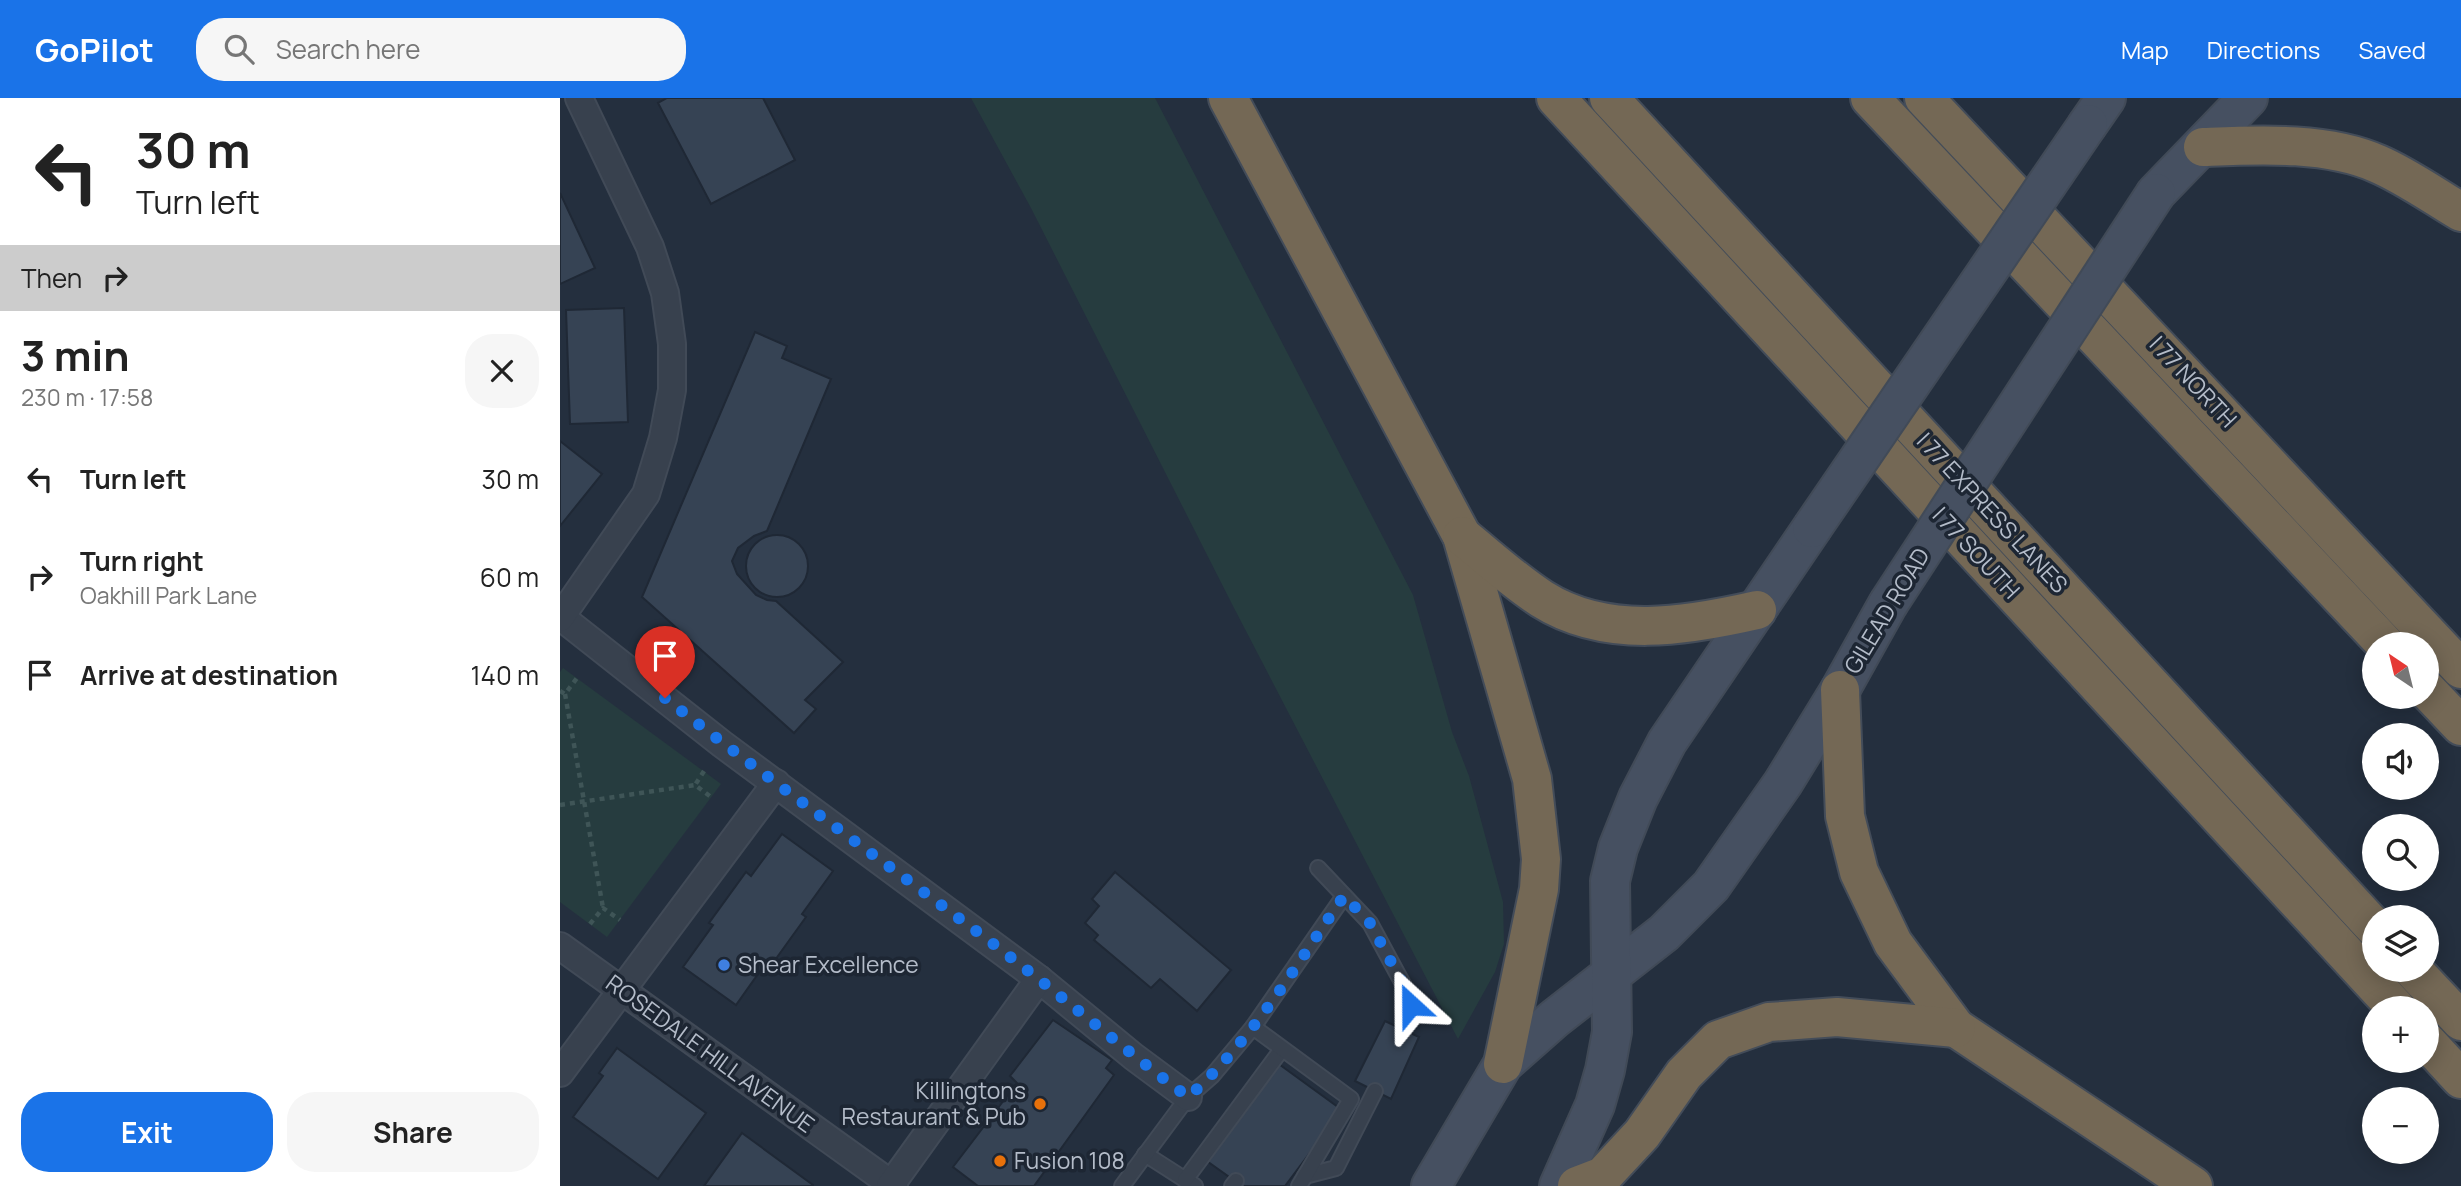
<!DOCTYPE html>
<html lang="en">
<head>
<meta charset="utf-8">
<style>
	:root { --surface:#fff; --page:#f6f6f6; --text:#222; --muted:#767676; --accent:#1a73e8 }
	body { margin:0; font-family:Manrope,sans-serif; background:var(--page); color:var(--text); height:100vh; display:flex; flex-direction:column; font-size:26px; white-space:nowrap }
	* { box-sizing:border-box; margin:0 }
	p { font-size:23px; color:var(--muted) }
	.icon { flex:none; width:38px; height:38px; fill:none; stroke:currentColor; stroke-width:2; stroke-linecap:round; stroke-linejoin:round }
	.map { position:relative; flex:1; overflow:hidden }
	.details { display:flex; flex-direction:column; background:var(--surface); width:560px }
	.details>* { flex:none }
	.banner { background:#fff; color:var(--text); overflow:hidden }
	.needle { width:46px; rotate:325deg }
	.controls { position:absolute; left:1802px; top:534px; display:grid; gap:14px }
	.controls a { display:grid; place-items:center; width:77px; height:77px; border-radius:50%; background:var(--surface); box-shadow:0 4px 18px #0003; font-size:35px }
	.pin { position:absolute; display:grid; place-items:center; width:60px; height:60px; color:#fff; margin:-72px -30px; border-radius:50% 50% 50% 0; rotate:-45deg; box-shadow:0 0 7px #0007 }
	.pin .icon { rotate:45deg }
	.me { position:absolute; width:77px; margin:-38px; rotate:336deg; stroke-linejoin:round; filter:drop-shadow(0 0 5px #0008) }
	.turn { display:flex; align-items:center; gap:24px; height:147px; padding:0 21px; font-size:32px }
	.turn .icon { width:91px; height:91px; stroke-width:2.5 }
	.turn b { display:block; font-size:49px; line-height:60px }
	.then { display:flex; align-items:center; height:66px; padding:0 21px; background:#0003; gap:14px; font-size:26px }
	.round { display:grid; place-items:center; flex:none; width:74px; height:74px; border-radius:28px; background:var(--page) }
	.overview { display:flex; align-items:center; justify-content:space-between; height:119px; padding:0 21px }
	h1 { font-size:42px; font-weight:700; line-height:52px }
	.button { display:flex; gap:14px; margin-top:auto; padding:14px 21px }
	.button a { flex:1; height:80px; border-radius:28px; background:var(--accent); color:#fff; font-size:28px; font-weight:700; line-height:80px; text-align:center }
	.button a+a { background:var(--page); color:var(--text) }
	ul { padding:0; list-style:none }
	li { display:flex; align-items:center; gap:21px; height:98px; padding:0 21px }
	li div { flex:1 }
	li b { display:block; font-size:26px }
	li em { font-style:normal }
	header { display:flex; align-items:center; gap:42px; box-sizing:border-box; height:98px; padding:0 35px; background:var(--accent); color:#fff }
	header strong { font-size:33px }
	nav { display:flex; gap:38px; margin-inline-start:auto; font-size:24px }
	.search { width:490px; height:63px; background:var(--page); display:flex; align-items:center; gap:18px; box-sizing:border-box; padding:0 24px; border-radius:28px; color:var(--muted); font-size:26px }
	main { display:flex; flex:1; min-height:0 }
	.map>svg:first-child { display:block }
	.green { fill:#263c3f }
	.building { fill:#364354; stroke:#1f2835; stroke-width:2 }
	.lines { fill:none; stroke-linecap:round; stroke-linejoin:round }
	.service-casing { stroke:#414a57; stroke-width:18 }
	.minor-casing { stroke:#414a57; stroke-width:30 }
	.secondary-casing { stroke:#414a57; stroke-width:42 }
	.motorway-casing { stroke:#434c59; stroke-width:42 }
	.path { stroke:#3f5557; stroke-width:4.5; stroke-dasharray:5 5; stroke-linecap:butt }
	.service { stroke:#38414e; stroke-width:14 }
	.minor { stroke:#38414e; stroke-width:26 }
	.secondary { stroke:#465061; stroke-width:38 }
	.motorway { stroke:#746855; stroke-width:38 }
	.secondary-bridge-casing { stroke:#414a57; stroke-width:42; stroke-linecap:butt }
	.secondary-bridge { stroke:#465061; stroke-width:38 }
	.route { stroke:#1a73e8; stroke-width:12; stroke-dasharray:0 21.6 }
	.shop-dot { fill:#3f7fe0; stroke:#1d2633; stroke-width:2.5 }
	.food-dot { fill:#e8710a; stroke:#1d2633; stroke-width:2.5 }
	.labels { text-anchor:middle; stroke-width:7; stroke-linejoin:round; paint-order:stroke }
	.street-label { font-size:23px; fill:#b4bcc9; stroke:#1d2633 }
	.poi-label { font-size:23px; fill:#b4bcc9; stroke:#1d2633; text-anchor:start }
</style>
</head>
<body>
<header>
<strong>GoPilot</strong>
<div class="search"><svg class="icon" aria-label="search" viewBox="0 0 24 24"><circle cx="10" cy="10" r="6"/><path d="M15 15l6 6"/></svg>Search here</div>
<nav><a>Map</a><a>Directions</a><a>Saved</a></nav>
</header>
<main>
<section class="details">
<div class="banner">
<div class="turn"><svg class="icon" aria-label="left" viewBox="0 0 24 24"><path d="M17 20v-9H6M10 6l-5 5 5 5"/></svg><div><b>30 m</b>Turn left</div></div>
<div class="then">Then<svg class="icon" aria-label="right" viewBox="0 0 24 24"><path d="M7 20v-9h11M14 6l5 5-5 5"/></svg></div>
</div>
<div class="overview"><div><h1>3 min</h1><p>230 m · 17:58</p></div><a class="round"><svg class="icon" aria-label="close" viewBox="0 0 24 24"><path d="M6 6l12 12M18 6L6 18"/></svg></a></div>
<ul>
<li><svg class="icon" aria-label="left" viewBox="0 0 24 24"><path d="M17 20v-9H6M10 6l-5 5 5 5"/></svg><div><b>Turn left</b></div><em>30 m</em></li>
<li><svg class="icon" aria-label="right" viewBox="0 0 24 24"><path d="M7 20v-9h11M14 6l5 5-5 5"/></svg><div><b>Turn right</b><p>Oakhill Park Lane</p></div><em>60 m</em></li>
<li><svg class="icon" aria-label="arrive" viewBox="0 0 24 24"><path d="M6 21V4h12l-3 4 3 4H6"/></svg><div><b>Arrive at destination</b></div><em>140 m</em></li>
</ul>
<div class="button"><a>Exit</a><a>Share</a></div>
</section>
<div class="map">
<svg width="1901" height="1088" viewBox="0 0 1901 1088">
	<rect width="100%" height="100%" fill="#242f3e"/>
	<g class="green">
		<polygon points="411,0 595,0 853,497 892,634 909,678 943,804 944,846 935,874 898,941 673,508 471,110"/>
		<polygon points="3,570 161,686 47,839 0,804 0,574"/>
	</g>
	<g class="building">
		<polygon points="107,0 203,0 235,62 151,106 98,5"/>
		<polygon points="0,95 35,170 0,186"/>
		<polygon points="64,210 68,324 10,326 6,212"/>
		<polygon points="195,234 227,248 222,260 271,281 207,433 194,438 178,450 172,463 177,476 196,497 207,502 216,503 283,564 245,602 256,611 234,635 82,499"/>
		<polygon points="0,343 42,376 0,428"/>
		<circle cx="217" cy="468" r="31"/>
		<polygon points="222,736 273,773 242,816 246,819 210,869 205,866 176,907 123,869 153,827 149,825 186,774 191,778"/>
		<polygon points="555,774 671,872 637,913 600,881 591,890 534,842 538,837 525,825 539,808 532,801"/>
		<polygon points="493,922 552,962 546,970 554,977 474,1088 418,1088 393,1069 457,985 450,978"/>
		<polygon points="825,923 859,939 831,1001 795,983"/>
		<polygon points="57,950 146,1015 98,1081 13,1019 43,978 39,975"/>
		<polygon points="716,964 782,1012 725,1088 682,1088 644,1061"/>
		<polygon points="182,1035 253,1087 253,1088 144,1088"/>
	</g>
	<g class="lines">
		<defs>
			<g id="service">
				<polyline points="758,770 810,825 843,886 851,907 844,932"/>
				<polyline points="693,929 784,798"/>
				<polyline points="585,1056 635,1088"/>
				<polyline points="745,1078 776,1070 815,993"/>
				<polyline points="625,1082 722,951"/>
				<polyline points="562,1088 628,999 652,978 693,929 791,1001 739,1088"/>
				<polyline points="672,1088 676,1083"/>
			</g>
			<g id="minor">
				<polyline points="1,519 162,646 479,881 574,959 628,999"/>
				<polyline points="0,520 86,396 103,340 112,292 112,246 105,195 90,149 19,0"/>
				<polyline points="0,848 334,1088"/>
				<polyline points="0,975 216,685"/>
				<polyline points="330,1088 479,881"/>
			</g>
			<g id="secondary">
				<polyline points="1528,26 1546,0"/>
				<polyline points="1596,95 1688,0"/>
				<polyline points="871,1088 943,966 994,921 1104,835 1151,788 1223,685 1280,592 1328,506"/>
				<polyline points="999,1088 1035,1007 1045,972 1052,934 1050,783 1058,750 1078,700 1107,644 1252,430"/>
			</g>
			<g id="motorway">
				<polyline points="668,0 902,438 972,681 981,761 979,791 943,966"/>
				<polyline points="996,0 1836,910"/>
				<polyline points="1049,0 1815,830"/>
				<polyline points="1310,0 1825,546"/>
				<polyline points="1364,0 1901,571"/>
				<path d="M1643,49C1697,47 1767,43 1818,66C1846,78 1874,98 1901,114"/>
				<path d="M902,438C928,459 954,483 982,501C1047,542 1127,528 1197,512"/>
				<polyline points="1280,592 1285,718 1299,774 1333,845 1396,930 1633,1088"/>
				<polyline points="1867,592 1901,628"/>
				<polyline points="1853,872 1901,923"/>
				<polyline points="1867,944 1901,981"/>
				<polyline points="1017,1088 1043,1078 1082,1036 1124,976 1158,942 1209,924 1277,919 1396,930"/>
			</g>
		</defs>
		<use href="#service" class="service-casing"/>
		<use href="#minor" class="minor-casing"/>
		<use href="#secondary" class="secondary-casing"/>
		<use href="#motorway" class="motorway-casing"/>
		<g class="path">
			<polyline points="0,593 5,596 17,580"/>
			<polyline points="5,596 43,810"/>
			<polyline points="144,673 135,687 151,699"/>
			<polyline points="0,707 135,687"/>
			<polyline points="30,826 43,810 60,822"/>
		</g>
		<use href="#service" class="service"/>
		<use href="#minor" class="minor"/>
		<use href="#secondary" class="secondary"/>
		<use href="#motorway" class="motorway"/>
		<defs>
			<g id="secondary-bridge">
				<polyline points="1252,430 1528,26"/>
				<polyline points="1328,506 1596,95"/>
			</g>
		</defs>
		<use href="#secondary-bridge" class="secondary-bridge-casing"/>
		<use href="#secondary-bridge" class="secondary-bridge"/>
	</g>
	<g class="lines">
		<path class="route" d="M105,600C213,685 326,765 436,848C501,897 562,950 628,999C692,943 736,867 784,798L810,825L843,886L851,907"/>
	</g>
	<circle class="shop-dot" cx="164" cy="867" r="7"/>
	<g class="food-dot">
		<circle cx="480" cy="1006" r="7"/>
		<circle cx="440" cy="1063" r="7"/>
	</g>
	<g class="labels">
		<g class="street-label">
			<text transform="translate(1633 284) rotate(47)" y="8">I 77 NORTH</text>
			<text transform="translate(1432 415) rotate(47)" y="8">I 77 EXPRESS LANES</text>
			<text transform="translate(1416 455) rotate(47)" y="8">I 77 SOUTH</text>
			<text transform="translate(1327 513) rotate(-59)" y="8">GILEAD ROAD</text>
			<text transform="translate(150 956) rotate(36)" y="8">ROSEDALE HILL AVENUE</text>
		</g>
		<g class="poi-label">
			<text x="178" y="875">Shear Excellence</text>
			<text x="466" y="1001" text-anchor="end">Killingtons<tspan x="466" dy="26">Restaurant &amp; Pub</tspan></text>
			<text x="454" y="1071">Fusion 108</text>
		</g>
	</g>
</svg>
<div class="controls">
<a><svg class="needle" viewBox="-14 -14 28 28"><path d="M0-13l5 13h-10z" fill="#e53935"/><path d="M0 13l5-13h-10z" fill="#767676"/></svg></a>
<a><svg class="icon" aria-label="sound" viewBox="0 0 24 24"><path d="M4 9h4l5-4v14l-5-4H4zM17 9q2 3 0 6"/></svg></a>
<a><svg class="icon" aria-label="search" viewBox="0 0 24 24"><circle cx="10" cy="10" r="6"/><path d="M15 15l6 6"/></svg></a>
<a><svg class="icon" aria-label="layers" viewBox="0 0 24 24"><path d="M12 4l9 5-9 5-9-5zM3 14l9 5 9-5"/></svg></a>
<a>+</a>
<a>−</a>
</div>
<div class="pin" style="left:105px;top:600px;background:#d93025"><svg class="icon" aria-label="arrive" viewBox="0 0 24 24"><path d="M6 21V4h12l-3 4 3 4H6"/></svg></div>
<svg class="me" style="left:851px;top:907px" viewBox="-20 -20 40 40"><path d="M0-17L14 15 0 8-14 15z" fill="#1a73e8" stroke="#fff" stroke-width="4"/></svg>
</div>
</main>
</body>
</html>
